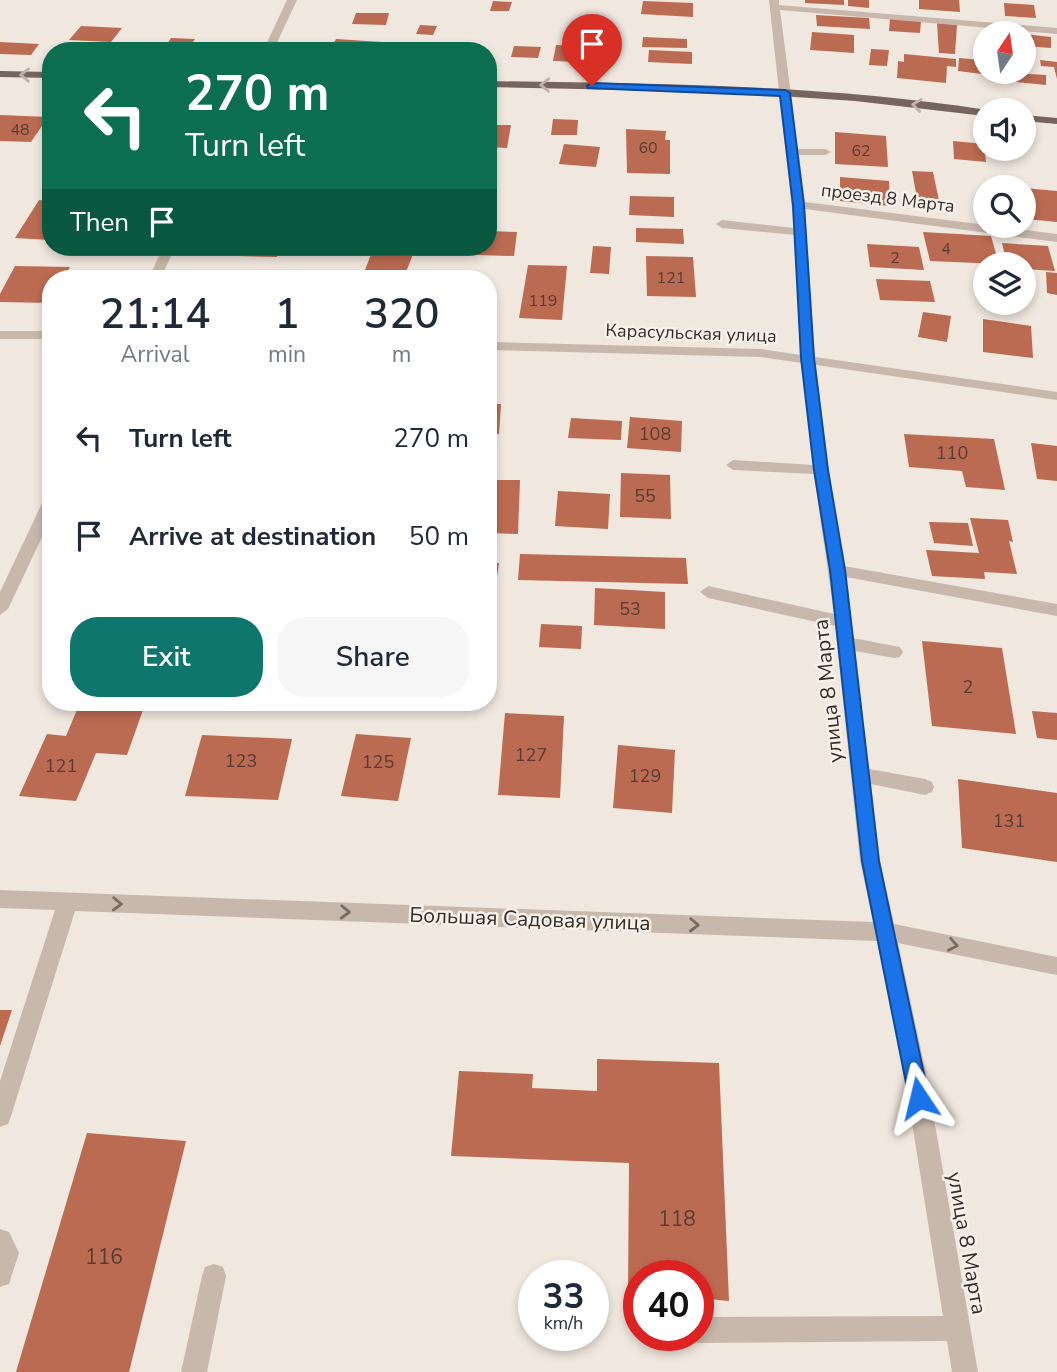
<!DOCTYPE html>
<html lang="en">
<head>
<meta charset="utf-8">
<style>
	:root { --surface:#fff; --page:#f6f6f7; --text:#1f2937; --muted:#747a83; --accent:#0f766e }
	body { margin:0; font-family:"Nunito Sans",sans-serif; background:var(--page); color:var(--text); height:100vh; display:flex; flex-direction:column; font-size:26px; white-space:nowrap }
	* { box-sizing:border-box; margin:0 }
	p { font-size:23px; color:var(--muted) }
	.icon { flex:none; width:38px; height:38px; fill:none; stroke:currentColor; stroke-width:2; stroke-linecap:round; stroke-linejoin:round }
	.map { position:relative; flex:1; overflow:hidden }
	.panel { position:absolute; left:42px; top:270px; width:455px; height:441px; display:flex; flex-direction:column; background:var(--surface); border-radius:28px; box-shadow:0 4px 10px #0003 }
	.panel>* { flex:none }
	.top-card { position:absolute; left:42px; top:42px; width:455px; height:214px; border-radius:28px; box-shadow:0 4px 10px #0003; background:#0b6e4f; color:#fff; overflow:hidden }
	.needle { width:46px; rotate:13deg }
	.fabs { position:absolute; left:973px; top:21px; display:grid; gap:14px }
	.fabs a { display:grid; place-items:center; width:63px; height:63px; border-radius:50%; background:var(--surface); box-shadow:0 4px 10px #0003; font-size:35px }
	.speed { position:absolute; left:518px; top:1260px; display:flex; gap:14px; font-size:35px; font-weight:700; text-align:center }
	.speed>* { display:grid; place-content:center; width:91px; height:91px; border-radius:50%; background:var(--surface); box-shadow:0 4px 10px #0003; line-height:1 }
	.speed small { font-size:18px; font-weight:400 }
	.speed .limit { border:10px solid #d22; background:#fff; color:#111 }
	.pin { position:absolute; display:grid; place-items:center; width:60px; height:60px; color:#fff; margin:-72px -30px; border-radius:50% 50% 50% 0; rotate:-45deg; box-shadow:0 0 7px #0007 }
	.pin .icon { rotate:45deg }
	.me { position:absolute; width:77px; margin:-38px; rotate:350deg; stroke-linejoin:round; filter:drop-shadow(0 0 5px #0008) }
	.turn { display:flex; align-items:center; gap:24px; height:147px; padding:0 28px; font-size:32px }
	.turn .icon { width:91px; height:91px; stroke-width:2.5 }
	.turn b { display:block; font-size:49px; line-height:60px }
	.then { display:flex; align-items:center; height:66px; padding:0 28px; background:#0003; gap:14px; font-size:26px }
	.eta { display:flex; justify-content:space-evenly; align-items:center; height:119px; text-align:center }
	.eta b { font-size:42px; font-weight:600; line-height:49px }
	.primary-button { display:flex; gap:14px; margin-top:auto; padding:14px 28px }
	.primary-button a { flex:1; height:80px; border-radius:28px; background:var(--accent); color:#fff; font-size:28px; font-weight:600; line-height:80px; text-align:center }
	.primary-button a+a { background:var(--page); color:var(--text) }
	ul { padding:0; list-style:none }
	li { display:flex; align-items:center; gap:21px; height:98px; padding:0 28px }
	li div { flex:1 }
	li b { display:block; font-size:26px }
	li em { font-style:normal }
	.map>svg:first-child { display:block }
	.building { fill:#bb6b51 }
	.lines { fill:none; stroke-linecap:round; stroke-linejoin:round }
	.minor { fill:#c7b8ab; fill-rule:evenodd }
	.major { fill:#76655c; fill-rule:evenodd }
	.oneway { stroke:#beb2aa }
	.oneway2 { stroke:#776c64 }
	.route { fill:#1a73e8; stroke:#114b97; stroke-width:2 }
	.labels { text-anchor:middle; stroke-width:5; stroke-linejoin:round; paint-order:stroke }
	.far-number-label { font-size:16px; fill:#573c33 }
	.far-street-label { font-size:18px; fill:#362d29; stroke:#f8f1ea }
	.number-label { font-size:18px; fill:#573c33 }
	.street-label { font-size:21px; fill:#362d29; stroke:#f8f1ea }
	.near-number-label { font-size:21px; fill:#573c33 }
</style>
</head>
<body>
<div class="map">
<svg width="1057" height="1372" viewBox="0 0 1057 1372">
	<rect width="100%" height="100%" fill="#f0e7de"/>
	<g class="building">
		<polygon points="805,0 844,0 844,5 805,3"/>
		<polygon points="848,0 869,0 869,8 848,6"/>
		<polygon points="919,0 959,0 960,12 919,9"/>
		<polygon points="493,1 512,2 509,11 490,11"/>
		<polygon points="643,1 693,3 693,17 641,14"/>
		<polygon points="1004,3 1034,5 1036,18 1005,16"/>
		<polygon points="356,13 389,13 386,25 352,24"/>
		<polygon points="816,15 869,18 870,29 817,26"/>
		<polygon points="890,18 921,21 920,33 889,31"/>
		<polygon points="937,23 957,25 955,54 939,53"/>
		<polygon points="420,25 437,26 433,35 416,34"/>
		<polygon points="81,26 122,28 111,42 69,40"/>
		<polygon points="812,32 854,35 854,53 810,50"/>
		<polygon points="1024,34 1051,37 1051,48 1024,46"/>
		<polygon points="643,37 687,39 687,48 642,47"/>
		<polygon points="171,38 195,39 187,51 163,50"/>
		<polygon points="336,39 382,42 378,51 329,51"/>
		<polygon points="0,42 39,44 31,55 0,54"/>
		<polygon points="425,42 480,44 478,51 422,51"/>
		<polygon points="556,45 608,47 606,63 553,61"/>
		<polygon points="514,46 541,47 538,58 511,57"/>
		<polygon points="871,49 889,50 887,66 869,65"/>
		<polygon points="649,50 692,52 692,64 648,62"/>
		<polygon points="904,54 956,59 956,67 947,66 946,83 897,78 898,61 904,62"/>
		<polygon points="959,58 982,60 982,74 958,71"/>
		<polygon points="1040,60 1057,62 1057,79 1054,67 1041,66"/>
		<polygon points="997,72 1046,75 1046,85 997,80"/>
		<polygon points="0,115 48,117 31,142 0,141"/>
		<polygon points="553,119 578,120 577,135 551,135"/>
		<polygon points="488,125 511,125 507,148 488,147"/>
		<polygon points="626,129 666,131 665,140 670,140 670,174 627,173"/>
		<polygon points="835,132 886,136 888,167 835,164"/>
		<polygon points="953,141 984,144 986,162 954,159"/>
		<polygon points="564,144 600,147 596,167 559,164"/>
		<polygon points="912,171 933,172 941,210 919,209"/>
		<polygon points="840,177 889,181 890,206 840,201"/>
		<polygon points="1024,188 1057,191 1057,222 1026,219"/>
		<polygon points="630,196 674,197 674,217 629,215"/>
		<polygon points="39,200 51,201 51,240 15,238"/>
		<polygon points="636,228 683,229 684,244 636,242"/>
		<polygon points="488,231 517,232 514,256 476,255 477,247 488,247"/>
		<polygon points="923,232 991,236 999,264 930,261"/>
		<polygon points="1002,243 1048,246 1055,271 1024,269 1024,264 1007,264"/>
		<polygon points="867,244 919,247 924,270 870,267"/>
		<polygon points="593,246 611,247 609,274 590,273"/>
		<polygon points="242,247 280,247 277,257 238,256"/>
		<polygon points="373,249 395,250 414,252 406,272 387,270 385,278 362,278"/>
		<polygon points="646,256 693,257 696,297 647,296"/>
		<polygon points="528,265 567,266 562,320 519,318"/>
		<polygon points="15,266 70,267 64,278 51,278 51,303 0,302 0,294"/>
		<polygon points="1046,272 1057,273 1057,295 1047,293"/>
		<polygon points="876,279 930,281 935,302 880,300"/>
		<polygon points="923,312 951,316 947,342 918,337"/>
		<polygon points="983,319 1031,326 1033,358 983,352"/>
		<polygon points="488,404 501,404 499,434 488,434"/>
		<polygon points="630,417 682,421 681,452 627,448"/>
		<polygon points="571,418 622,421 621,440 568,438"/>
		<polygon points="904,434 994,439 1005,490 966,487 962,471 909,467"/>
		<polygon points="1031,443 1057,446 1057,481 1037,479"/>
		<polygon points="621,473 670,475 671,519 620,517"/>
		<polygon points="488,480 520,480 518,534 488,533"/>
		<polygon points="558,491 610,494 608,529 555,526"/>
		<polygon points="970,518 1008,520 1013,542 1009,541 1017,574 984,572 985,579 932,576 926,550 979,553"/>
		<polygon points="929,522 968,523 973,546 934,543"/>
		<polygon points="520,554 686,558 688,584 518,580"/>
		<polygon points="488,562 499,563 494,598 488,598"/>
		<polygon points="595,588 665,592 665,629 594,625"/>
		<polygon points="541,624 582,626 581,649 539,647"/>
		<polygon points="922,641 1002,648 1016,734 932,726"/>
		<polygon points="79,705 143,710 127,755 96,753 76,801 19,796 47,734 66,736"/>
		<polygon points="1032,711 1057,713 1057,740 1037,738"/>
		<polygon points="505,713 564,716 560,798 498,795"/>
		<polygon points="356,734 411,738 398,801 341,796"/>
		<polygon points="202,735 292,739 278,800 185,796"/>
		<polygon points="618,745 675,750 672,813 613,808"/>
		<polygon points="958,779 1057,793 1057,862 962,848"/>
		<polygon points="0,1010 12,1010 0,1046"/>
		<polygon points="597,1059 719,1063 729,1301 698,1298 698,1276 639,1276 639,1294 628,1294 629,1163 451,1156 459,1071 533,1074 532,1088 597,1091"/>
		<polygon points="87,1133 186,1141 129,1372 16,1372"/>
	</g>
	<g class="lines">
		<g class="minor">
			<polygon points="287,0 297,0 273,51 263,51"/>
			<polygon points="769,0 779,0 779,5 1057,28 1057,34 780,10 798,149 825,149 831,152 825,155 799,155 805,202 1057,234 1057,242 805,209 815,357 1057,392 1057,400 816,365 828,470 844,566 1057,604 1057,616 846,577 853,638 894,646 900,647 903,652 900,657 894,658 855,651 869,769 925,779 932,782 934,787 932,792 925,795 871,784 880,861 894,924 1057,957 1057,975 898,943 926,1073 978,1372 952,1372 947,1341 698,1343 689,1339 688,1335 698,1335 698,1317 943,1316 904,1073 877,941 75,911 11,1116 8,1124 0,1127 0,1081 55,910 0,908 0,890 873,922 860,861 835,626 708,598 700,592 708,586 834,614 814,474 733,470 726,465 733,460 813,465 802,363 761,357 488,350 488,342 761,349 801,355 795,235 722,228 716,224 722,220 794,228"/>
			<polygon points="163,247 175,247 161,278 149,278"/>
			<rect x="0" y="331" width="51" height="8"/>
			<polygon points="51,496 51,518 8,609 0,615 0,592 43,501"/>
			<polygon points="0,1229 9,1232 19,1253 9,1284 0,1287"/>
			<polygon points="214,1264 223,1267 226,1276 207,1372 181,1372 202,1276 205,1267"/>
		</g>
		<g class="major">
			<polygon points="0,71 51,72 51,78 0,77"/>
			<path d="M488,81C654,84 822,84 987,110L985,116L855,101L721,92L488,87Z"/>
			<polygon points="1024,115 1057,118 1057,124 1024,121"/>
		</g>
	</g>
	<defs><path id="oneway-chevron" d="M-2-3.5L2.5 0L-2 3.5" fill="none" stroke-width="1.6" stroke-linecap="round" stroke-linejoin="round" transform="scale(1.75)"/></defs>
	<g class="oneway">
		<use href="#oneway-chevron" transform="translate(25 75) rotate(-179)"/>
		<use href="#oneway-chevron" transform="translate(545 85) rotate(-179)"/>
		<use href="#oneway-chevron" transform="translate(917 105) rotate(-173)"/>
	</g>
	<g class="oneway2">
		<use href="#oneway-chevron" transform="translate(117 904) rotate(2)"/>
		<use href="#oneway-chevron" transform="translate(345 912) rotate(2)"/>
		<use href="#oneway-chevron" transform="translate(694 925) rotate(2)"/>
		<use href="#oneway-chevron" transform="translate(953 945) rotate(11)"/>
	</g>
	<polygon class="route" points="592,83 785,90 790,93 804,205 814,358 828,470 845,570 879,861 929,1098 926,1105 919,1108 912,1105 909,1098 862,861 830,570 814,470 801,358 793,205 780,96 588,88 587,86"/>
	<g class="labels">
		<g class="far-number-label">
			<text x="20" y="135">48</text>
			<text x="648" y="153">60</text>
			<text x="861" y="156">62</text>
			<text x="946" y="254">4</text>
			<text x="895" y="263">2</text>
			<text x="671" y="283">121</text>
			<text x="543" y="306">119</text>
		</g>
		<g class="far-street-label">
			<text transform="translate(888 198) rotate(7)" y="6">проезд 8 Марта</text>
			<text transform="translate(691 333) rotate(2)" y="6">Карасульская улица</text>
		</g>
		<g class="number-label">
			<text x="655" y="440">108</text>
			<text x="952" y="459">110</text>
			<text x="645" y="502">55</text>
			<text x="630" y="615">53</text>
			<text x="968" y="693">2</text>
			<text x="531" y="761">127</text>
			<text x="241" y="767">123</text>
			<text x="378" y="768">125</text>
			<text x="61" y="772">121</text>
			<text x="645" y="782">129</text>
			<text x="1009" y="827">131</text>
		</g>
		<g class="street-label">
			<text transform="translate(828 691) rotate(-96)" y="7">улица 8 Марта</text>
			<text transform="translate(530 919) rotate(2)" y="7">Большая Садовая улица</text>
			<text transform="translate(967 1243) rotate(80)" y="7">улица 8 Марта</text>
		</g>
		<g class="near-number-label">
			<text x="677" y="1226">118</text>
			<text x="104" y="1264">116</text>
		</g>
	</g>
</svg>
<div class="fabs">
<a><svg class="needle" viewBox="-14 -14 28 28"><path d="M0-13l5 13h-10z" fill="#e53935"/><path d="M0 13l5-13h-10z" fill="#747a83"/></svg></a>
<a><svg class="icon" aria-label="sound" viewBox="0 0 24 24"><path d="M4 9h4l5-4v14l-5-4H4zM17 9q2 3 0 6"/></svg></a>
<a><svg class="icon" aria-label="search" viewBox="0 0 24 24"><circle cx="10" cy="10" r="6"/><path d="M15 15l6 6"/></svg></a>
<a><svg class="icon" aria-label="layers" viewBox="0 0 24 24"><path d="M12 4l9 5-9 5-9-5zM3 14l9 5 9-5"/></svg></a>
</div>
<div class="speed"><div>33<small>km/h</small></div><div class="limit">40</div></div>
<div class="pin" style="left:592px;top:86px;background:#d93025"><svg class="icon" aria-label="arrive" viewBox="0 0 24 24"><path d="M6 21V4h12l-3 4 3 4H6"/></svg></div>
<svg class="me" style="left:919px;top:1098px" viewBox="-20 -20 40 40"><path d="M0-17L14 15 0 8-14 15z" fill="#1a73e8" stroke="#fff" stroke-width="4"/></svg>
<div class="top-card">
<div class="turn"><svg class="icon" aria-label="left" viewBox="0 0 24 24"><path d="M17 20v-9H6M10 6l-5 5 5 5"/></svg><div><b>270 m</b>Turn left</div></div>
<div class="then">Then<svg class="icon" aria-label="arrive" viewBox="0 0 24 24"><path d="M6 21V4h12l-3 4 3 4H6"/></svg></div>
</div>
<section class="panel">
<div class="eta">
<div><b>21:14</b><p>Arrival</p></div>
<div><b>1</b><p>min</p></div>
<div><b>320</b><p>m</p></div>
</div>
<ul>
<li><svg class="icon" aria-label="left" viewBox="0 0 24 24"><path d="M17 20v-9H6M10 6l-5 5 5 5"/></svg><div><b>Turn left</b></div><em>270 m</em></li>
<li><svg class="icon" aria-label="arrive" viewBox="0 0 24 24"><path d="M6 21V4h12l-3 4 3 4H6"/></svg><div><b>Arrive at destination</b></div><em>50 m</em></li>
</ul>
<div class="primary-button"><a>Exit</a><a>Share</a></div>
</section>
</div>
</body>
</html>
